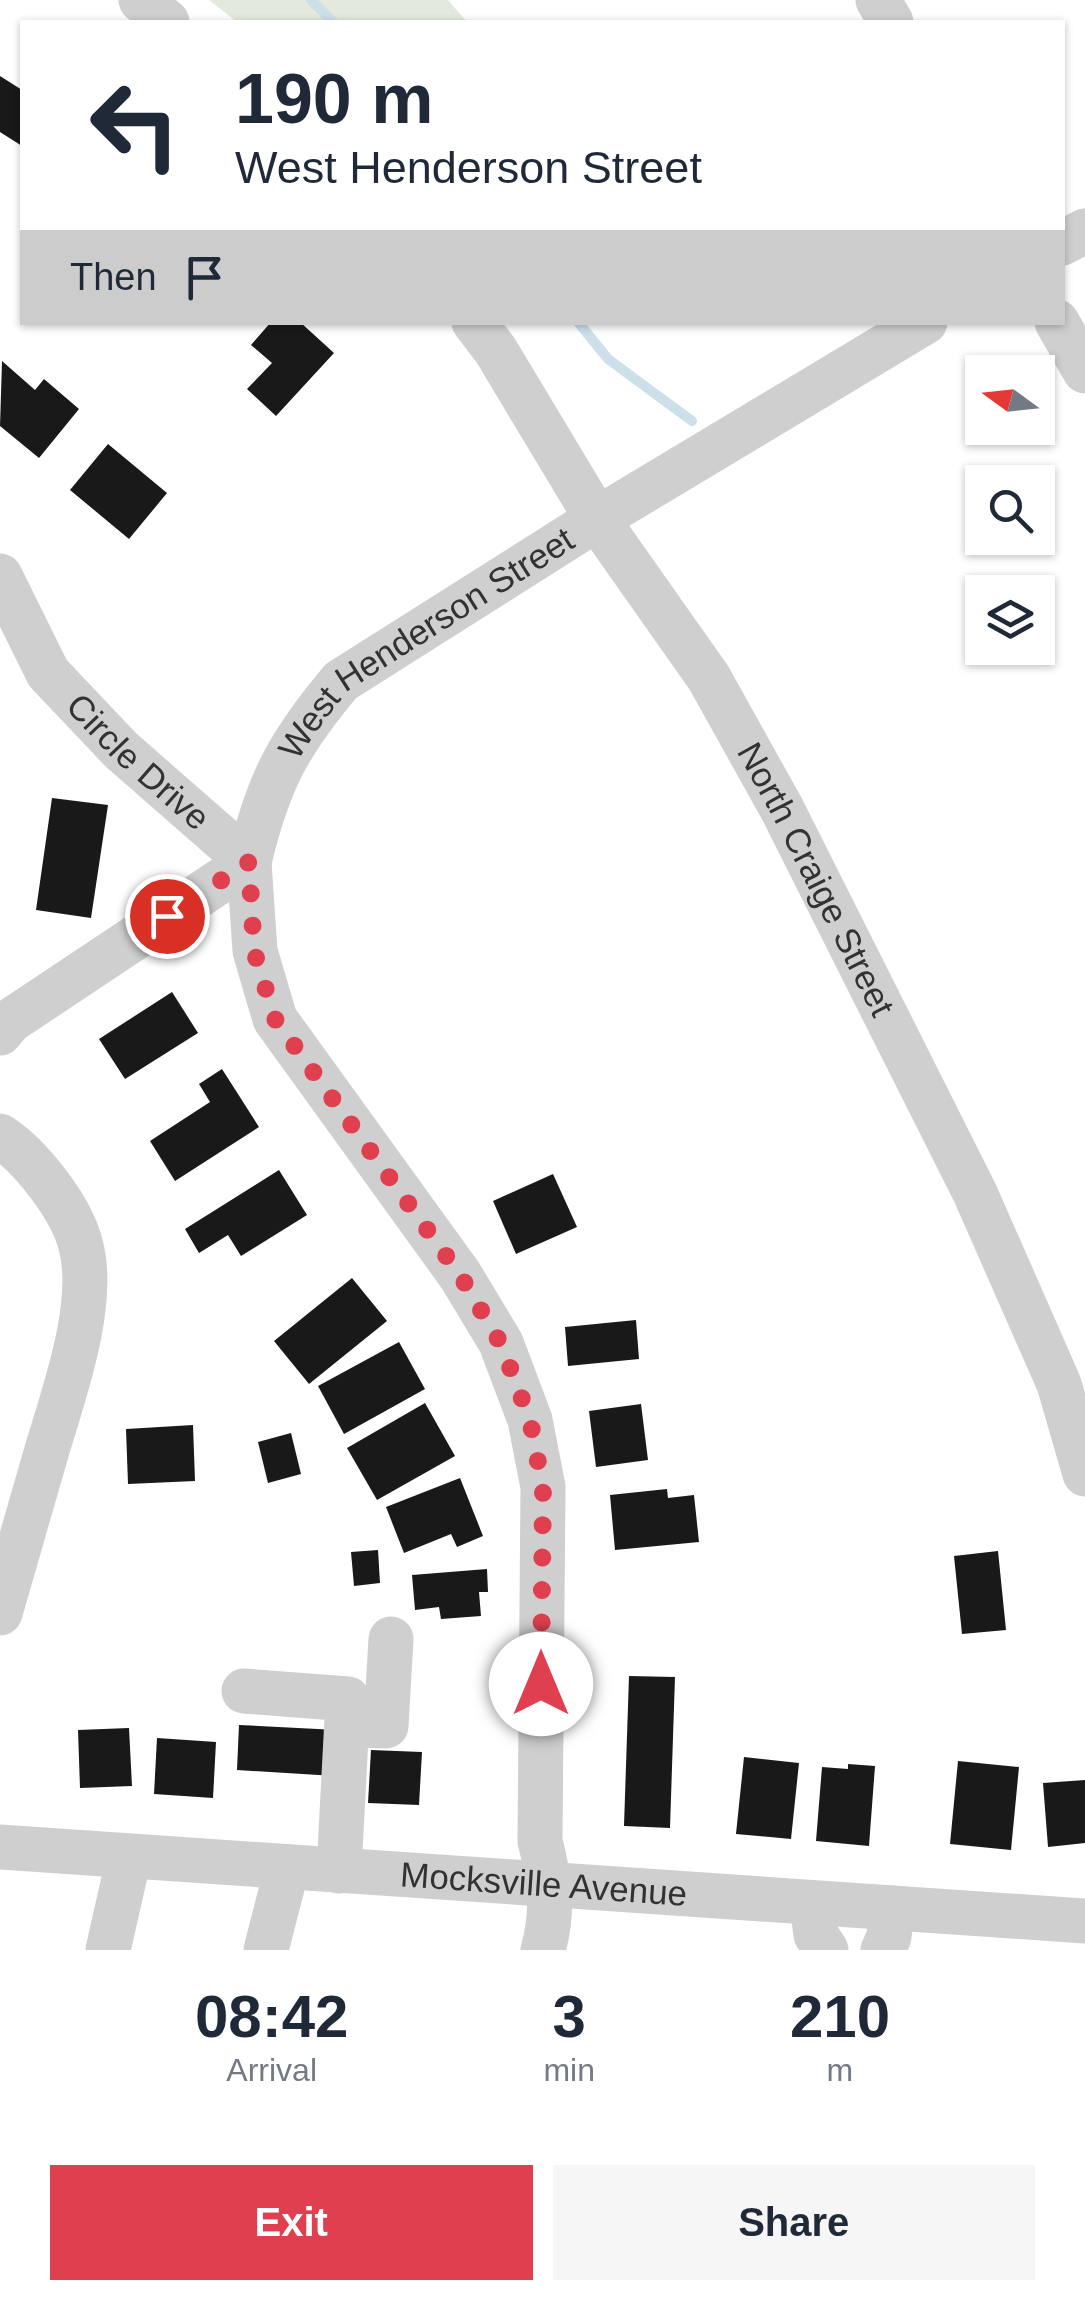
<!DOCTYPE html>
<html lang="en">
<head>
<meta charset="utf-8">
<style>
	:root { --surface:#fff; --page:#f6f6f7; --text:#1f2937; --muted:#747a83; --accent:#df3f4e }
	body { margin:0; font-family:Helvetica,sans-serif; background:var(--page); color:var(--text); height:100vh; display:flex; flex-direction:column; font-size:38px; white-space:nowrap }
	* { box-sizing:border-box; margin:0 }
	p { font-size:32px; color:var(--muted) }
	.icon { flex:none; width:55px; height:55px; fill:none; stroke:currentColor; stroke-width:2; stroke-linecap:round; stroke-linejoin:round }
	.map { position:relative; height:1950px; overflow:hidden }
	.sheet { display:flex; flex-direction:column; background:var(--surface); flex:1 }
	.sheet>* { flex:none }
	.banner { position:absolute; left:20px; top:20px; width:1045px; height:305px; border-radius:0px; box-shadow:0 2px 8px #0004; background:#fff; color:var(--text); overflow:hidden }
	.needle { width:65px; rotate:285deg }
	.controls { position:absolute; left:965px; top:355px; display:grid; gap:20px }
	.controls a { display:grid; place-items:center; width:90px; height:90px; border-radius:0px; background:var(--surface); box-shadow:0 2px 8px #0004; font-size:50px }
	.pin { position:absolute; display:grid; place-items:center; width:85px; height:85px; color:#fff; margin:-42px; border:5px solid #fff; border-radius:50%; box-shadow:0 2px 10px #0007 }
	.me { position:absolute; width:110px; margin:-55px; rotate:0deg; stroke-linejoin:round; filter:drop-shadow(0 0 8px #0008) }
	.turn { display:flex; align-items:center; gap:35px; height:210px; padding:0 50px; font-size:45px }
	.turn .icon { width:130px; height:130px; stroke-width:2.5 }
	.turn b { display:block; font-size:70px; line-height:85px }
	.then { display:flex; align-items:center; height:95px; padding:0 50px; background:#0003; gap:20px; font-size:38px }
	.eta { display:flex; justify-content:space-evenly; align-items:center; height:170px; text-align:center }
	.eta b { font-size:60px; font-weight:800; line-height:70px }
	.cta { display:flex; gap:20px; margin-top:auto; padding:20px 50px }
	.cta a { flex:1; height:115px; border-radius:0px; background:var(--accent); color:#fff; font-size:40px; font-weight:800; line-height:115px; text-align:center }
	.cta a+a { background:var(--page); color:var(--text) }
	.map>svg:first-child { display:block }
	.green { fill:#e3e9dc }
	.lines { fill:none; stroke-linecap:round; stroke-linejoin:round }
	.stream { stroke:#cde0ea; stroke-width:10 }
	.building { fill:#191919 }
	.minor { stroke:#cfcfcf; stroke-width:45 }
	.route { stroke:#df3f4e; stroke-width:18; stroke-dasharray:0 32.4 }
	.labels { text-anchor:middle; stroke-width:10; stroke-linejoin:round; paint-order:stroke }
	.street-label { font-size:35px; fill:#323232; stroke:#fff }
</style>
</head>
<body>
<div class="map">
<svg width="1085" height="1950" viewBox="0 0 1085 1950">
	<rect width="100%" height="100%" fill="#fff"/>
	<polygon class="green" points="209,0 448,0 467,22 237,22"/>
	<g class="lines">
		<g class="stream">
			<polyline points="311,0 333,22"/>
			<polyline points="578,322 608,359 692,421"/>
		</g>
	</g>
	<g class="building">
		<polygon points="0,76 22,90 22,146 0,132"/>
		<polygon points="271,322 300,322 334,353 276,416 247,389 272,363 251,345"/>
		<polygon points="2,361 35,390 44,379 79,409 39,458 0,426"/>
		<polygon points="108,444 167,493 129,539 70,490"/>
		<polygon points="52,798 108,805 91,918 36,910"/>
		<polygon points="172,992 198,1033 125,1079 99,1039"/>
		<polygon points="222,1069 259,1127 175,1181 150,1141 210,1102 199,1084"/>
		<polygon points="279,1170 307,1215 241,1256 228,1235 199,1253 185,1229"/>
		<polygon points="553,1174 577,1227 516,1254 493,1201"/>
		<polygon points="352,1278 387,1321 309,1384 274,1341"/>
		<polygon points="636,1320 639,1359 568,1366 565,1327"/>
		<polygon points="399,1342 425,1389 344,1434 318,1386"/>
		<polygon points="425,1403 455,1456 377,1500 347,1448"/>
		<polygon points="641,1404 648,1460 596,1467 589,1411"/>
		<polygon points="193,1425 195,1481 128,1484 126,1429"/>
		<polygon points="291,1433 301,1474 268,1483 258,1442"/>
		<polygon points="460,1478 483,1536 457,1547 451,1534 404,1553 386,1507"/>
		<polygon points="667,1489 668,1498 694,1495 699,1542 615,1550 610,1495"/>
		<polygon points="378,1550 380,1583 354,1586 351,1552"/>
		<polygon points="998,1551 1006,1630 962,1634 954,1556"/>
		<polygon points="487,1569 488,1592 479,1592 481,1616 441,1619 439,1607 415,1610 412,1575"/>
		<polygon points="629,1676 675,1677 670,1828 624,1826"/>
		<polygon points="239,1725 337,1730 335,1776 237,1770"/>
		<polygon points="129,1728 132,1786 80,1788 78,1730"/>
		<polygon points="157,1738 216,1742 213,1798 154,1794"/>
		<polygon points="371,1750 422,1752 419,1805 368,1803"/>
		<polygon points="744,1757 799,1763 791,1839 736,1834"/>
		<polygon points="958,1761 1019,1767 1011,1850 950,1844"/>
		<polygon points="848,1764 875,1766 869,1846 816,1841 822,1767 848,1769"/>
		<polygon points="1085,1780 1085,1843 1048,1847 1043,1783"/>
	</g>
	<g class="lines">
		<g class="minor">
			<polyline points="141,0 167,22"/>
			<polyline points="878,0 891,22"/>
			<polyline points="1062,243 1085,231"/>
			<path id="s1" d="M474,322L496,351L597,519L709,678L782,809L975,1193L1059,1384L1085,1474"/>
			<polyline points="1057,322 1085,371"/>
			<path id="s2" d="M0,576L48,673L121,750L249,862L255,951L275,1019L460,1275L501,1343L530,1420L543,1487L540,1841C550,1880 554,1911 543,1950"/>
			<path id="s3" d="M0,1033L10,1021L249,862C268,782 288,744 341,681L597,519L925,322"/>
			<path d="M0,1136C32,1157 72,1209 81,1246C96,1305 64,1393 47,1450C31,1504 16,1559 0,1613"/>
			<polyline points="244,1691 348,1699 339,1871"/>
			<polyline points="348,1725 386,1726 391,1639"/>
			<path id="s4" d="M0,1847L1085,1921"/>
			<polyline points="812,1903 816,1935 826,1950"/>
			<polyline points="108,1950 129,1857"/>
			<polyline points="266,1950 287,1868"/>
			<polyline points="883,1950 889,1937 892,1908"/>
		</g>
	</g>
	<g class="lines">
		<polyline class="route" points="167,916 249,862 254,951 275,1019 460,1275 501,1344 530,1420 543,1488 541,1684"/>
	</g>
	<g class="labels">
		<g class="street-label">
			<text dy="12" stroke="none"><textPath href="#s3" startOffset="598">West Henderson Street</textPath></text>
			<text dy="12" stroke="none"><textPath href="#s2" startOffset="235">Circle Drive</textPath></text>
			<text dy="12" stroke="none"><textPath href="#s1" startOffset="655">North Craige Street</textPath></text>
			<text dy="12" stroke="none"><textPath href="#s4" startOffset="545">Mocksville Avenue</textPath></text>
		</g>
	</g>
</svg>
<div class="controls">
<a><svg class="needle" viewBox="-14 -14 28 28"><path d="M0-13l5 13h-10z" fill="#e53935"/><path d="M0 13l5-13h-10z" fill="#747a83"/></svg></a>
<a><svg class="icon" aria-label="search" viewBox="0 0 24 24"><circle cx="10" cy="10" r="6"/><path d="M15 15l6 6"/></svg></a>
<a><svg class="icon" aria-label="layers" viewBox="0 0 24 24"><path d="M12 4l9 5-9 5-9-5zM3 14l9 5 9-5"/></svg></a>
</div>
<div class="pin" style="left:167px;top:916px;background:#d93025"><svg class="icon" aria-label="arrive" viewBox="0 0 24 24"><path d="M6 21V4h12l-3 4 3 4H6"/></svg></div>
<svg class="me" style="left:541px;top:1684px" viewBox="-20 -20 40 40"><circle r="19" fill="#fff"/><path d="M0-13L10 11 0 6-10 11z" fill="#df3f4e"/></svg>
<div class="banner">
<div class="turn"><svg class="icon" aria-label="left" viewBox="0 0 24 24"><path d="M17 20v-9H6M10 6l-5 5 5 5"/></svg><div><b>190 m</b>West Henderson Street</div></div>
<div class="then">Then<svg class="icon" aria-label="arrive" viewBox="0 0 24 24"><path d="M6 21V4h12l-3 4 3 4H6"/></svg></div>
</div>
</div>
<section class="sheet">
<div class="eta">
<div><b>08:42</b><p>Arrival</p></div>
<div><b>3</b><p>min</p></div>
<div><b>210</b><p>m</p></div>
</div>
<div class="cta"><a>Exit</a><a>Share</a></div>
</section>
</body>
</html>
